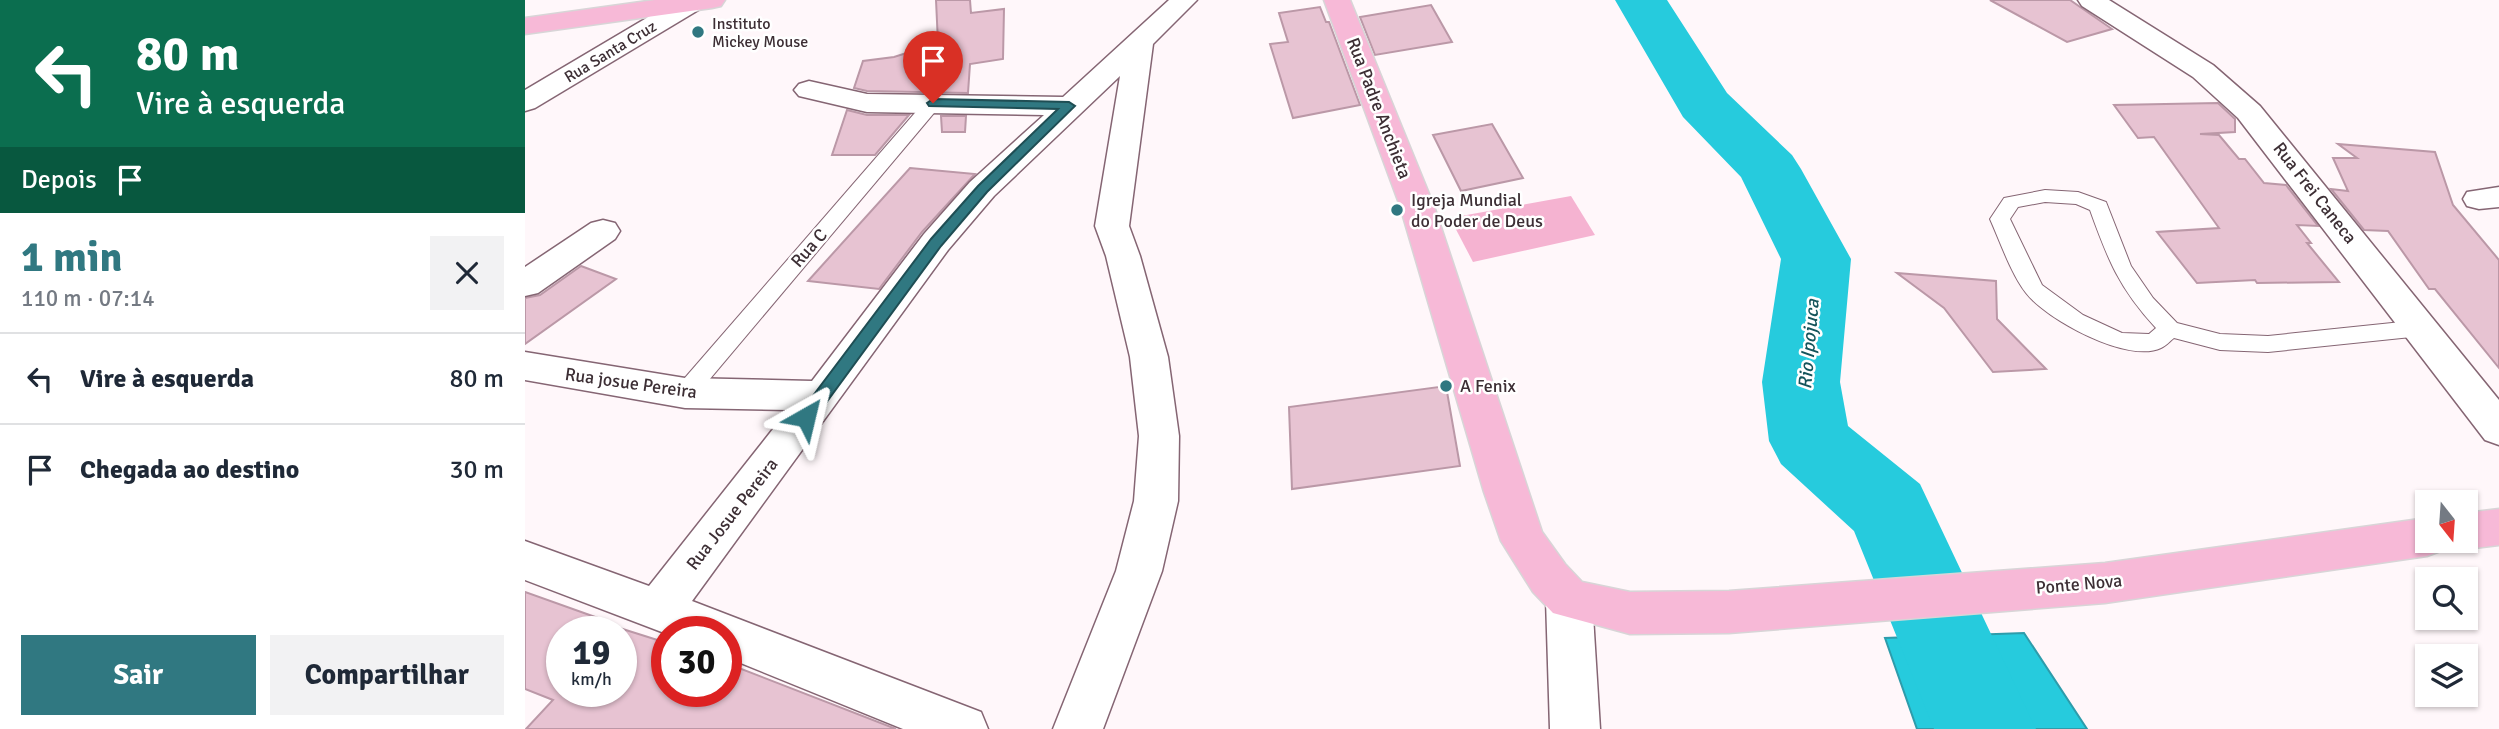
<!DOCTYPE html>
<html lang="pt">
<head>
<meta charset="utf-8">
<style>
	:root { --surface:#fff; --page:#f2f2f3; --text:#1f2937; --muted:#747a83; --line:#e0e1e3; --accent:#307881 }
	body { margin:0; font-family:Signika,sans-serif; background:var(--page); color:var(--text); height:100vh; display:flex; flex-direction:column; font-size:26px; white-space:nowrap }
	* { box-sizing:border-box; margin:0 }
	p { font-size:23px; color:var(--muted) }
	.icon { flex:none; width:38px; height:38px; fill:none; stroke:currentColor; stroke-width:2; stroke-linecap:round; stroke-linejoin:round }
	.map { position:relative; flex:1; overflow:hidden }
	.panel { display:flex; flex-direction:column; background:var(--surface); width:525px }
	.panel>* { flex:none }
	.banner { background:#0b6e4f; color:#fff; overflow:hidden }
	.needle { width:46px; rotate:163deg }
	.buttons { position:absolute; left:1890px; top:490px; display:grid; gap:14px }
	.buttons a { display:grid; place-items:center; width:63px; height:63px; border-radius:0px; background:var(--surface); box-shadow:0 2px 5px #0004; font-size:35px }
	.speed { position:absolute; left:21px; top:616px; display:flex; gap:14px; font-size:35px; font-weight:700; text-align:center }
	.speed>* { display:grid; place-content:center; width:91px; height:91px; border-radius:50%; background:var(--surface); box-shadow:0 2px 5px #0004; line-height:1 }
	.speed small { font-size:18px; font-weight:400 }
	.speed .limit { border:10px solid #d22; background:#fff; color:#111 }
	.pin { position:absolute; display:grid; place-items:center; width:60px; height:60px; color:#fff; margin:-72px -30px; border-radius:50% 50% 50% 0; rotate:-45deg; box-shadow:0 0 7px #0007 }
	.pin .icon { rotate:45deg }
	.me { position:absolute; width:77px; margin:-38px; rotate:37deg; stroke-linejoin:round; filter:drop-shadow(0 0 5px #0008) }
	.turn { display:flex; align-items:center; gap:24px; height:147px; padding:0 21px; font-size:32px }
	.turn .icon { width:91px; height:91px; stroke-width:2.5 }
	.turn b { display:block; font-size:49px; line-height:60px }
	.then { display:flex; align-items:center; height:66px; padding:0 21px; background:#0003; gap:14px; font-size:26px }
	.round { display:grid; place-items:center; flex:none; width:74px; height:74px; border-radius:0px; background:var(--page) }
	.headline { display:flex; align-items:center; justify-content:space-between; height:119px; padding:0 21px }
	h1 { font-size:42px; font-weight:700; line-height:52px; color:var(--accent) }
	.action { display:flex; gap:14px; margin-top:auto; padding:14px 21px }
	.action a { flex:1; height:80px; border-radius:0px; background:var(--accent); color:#fff; font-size:28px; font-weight:700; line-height:80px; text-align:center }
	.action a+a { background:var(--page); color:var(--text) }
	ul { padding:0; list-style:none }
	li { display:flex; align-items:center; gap:21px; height:91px; padding:0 21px; border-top:2px solid var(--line) }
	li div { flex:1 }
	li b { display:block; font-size:26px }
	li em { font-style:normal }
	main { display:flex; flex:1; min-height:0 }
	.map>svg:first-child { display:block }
	.green { fill:#f5b3d1 }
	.water { fill:#26cbdd; stroke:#2d9cab; stroke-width:2 }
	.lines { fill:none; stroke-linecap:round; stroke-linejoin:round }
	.river { fill:#26cbdd; fill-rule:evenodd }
	.building { fill:#e7c3d2; stroke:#bb98a7; stroke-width:2; fill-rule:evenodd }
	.service-casing { stroke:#856573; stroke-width:2 }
	.minor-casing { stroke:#856573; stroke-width:3 }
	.tertiary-casing { stroke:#856573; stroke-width:3 }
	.primary-casing { stroke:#d8d5d7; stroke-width:3 }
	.service { fill:#fff; fill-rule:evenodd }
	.minor { fill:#fff; fill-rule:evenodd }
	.tertiary { fill:#fff; fill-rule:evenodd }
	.primary { fill:#f7b9d7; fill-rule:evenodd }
	.route { fill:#307881; stroke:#1f4e54; stroke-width:2 }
	.poi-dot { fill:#307881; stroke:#fff; stroke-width:2.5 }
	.labels { text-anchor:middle; stroke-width:5; stroke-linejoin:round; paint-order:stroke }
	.far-poi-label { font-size:16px; fill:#3d2f35; stroke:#fff; text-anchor:start }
	.far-street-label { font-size:16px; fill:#3d2f35; stroke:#fff }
	.street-label { font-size:18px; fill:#3d2f35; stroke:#fff }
	.poi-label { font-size:18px; fill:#3d2f35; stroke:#fff; text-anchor:start }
	.water-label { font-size:19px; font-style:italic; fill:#14545b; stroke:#fff }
</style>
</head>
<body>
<main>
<section class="panel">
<div class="banner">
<div class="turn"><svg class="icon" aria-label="left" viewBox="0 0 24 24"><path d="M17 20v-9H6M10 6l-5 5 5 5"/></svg><div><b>80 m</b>Vire à esquerda</div></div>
<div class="then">Depois<svg class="icon" aria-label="arrive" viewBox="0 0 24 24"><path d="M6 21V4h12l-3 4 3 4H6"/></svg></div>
</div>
<div class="headline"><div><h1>1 min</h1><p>110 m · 07:14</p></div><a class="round"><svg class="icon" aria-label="close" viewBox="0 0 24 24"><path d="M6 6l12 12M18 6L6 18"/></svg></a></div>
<ul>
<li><svg class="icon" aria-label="left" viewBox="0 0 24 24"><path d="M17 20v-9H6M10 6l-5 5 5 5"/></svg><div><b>Vire à esquerda</b></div><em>80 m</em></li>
<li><svg class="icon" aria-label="arrive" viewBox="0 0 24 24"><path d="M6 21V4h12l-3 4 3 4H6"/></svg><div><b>Chegada ao destino</b></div><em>30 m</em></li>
</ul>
<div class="action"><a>Sair</a><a>Compartilhar</a></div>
</section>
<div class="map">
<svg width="1974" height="729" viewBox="0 0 1974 729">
	<rect width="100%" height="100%" fill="#fff7fa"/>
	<polygon class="green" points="1046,196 1070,235 948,262 925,218"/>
	<polygon class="water" points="1499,633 1562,729 1392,729 1360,638"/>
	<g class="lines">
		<polygon class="river" points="1090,0 1142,0 1202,93 1267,155 1276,169 1326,259 1315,382 1323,426 1395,484 1511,729 1409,729 1329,531 1256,464 1244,441 1237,382 1256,259 1216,177 1158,117"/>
	</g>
	<g class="building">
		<polygon points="411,0 445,0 446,13 479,9 478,59 445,64 443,93 342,91 329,88 338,61 369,57 413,43"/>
		<polygon points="1465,0 1545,0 1587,29 1542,42"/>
		<polygon points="906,5 927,42 850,55 835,17"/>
		<polygon points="795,7 801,22 804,22 835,105 768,118 745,44 763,42 754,13"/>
		<polygon points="1693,103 1710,119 1710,132 1675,134 1694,135 1714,159 1720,159 1739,183 1761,185 1793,226 1772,225 1786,243 1782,243 1814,282 1732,283 1730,280 1672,283 1632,232 1694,228 1629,137 1613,138 1589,105"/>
		<polygon points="322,110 342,115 384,115 350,155 307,155"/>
		<polygon points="416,116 441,116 440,132 417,132"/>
		<polygon points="967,124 998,178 936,191 908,135"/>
		<polygon points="1813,144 1910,152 1928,205 1974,260 1974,368 1910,289 1904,289 1863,231 1839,230 1806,189 1823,191 1808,158 1832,158"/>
		<polygon points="385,168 450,174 397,232 354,289 283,281"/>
		<polygon points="56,266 91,279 0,344 0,298 15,295"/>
		<polygon points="1372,273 1471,281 1472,319 1521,369 1468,372 1419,308"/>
		<polygon points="921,386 935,466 767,489 764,407"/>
		<path d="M0,592L87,623L85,625L142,643V691H201V663L371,729H1L28,700L0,689ZM37,632H96V691H37Z"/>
	</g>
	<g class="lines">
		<defs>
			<g id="service">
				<polygon points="408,98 417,103 414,107 168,399 160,402 152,399 148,393 152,387 402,99"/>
				<path d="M1520,190L1553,192L1581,202L1606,266L1628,298L1652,323L1695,334L1743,336L1896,320L1904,322L1907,328L1904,334L1896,336L1743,352L1695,350L1649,338C1645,341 1641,346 1636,348C1603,364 1521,319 1501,293C1486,274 1475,241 1465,219L1479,198ZM1520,202L1551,204L1565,210C1583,260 1594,288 1631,328L1624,334L1597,333L1558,315L1517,285L1485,219L1493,207Z"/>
			</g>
			<g id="minor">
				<polygon points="152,0 184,0 180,6 10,108 0,111 0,90"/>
				<polygon points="644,0 672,0 628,44 604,226 615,256 643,357 654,436 653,501 637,571 578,729 528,729 591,571 609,501 614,436 605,357 581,256 570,226 595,76 469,196 423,250 167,601 456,712 463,729 378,729 201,657 201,632 142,632 142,634 0,580 0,541 124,586 263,410 160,408 0,380 0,352 160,378 287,381 399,234 445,182 519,115 342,112 274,96 269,90 274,84 284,81 342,94 538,97"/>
				<polygon points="1553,0 1584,0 1688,65 1735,106 1974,400 1974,445 1960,440 1713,118 1668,77 1557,6"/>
				<polygon points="1974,187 1974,207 1954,209 1942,206 1938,199 1942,192"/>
				<polygon points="78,220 90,223 95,231 90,239 13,293 0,296 0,267 66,223"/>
			</g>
			<polygon id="tertiary" points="1044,579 1060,585 1067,599 1075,729 1025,729 1021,599 1028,585"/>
			<g id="primary">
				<polygon points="130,0 200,0 196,6 187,8 0,34 0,18"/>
				<polygon points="799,0 825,0 909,206 1017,532 1040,564 1057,582 1105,592 1204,591 1580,563 1902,518 1902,541 1922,541 1918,550 1902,556 1580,603 1204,633 1105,634 1028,613 1008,592 976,541 959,492 875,206"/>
				<polygon points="1974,509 1974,545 1941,549 1925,544 1924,541 1941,541 1941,513"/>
			</g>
		</defs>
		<use href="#service" class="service-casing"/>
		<use href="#minor" class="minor-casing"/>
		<use href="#tertiary" class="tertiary-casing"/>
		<use href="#primary" class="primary-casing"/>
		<use href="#service" class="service"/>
		<use href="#minor" class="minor"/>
		<use href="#tertiary" class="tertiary"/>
		<use href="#primary" class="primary"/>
	</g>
	<polygon class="route" points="408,99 544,102 550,106 462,192 416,246 287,422 275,422 273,417 275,413 406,239 453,186 533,109 404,106 402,103"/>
	<g class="poi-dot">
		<circle cx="173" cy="32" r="7"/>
		<circle cx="872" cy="210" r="7"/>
		<circle cx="921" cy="386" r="7"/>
	</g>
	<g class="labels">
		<g class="far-poi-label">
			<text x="187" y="29">Instituto<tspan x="187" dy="18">Mickey Mouse</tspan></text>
		</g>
		<g class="far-street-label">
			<text transform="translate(85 51) rotate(-31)" y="6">Rua Santa Cruz</text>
		</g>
		<g class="street-label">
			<text transform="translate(854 108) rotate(69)" y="6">Rua Padre Anchieta</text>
			<text transform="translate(1790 193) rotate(52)" y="6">Rua Frei Caneca</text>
			<text transform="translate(284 248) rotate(-49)" y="6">Rua C</text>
			<text transform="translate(106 383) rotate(8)" y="6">Rua josue Pereira</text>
			<text transform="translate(207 514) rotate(-52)" y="6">Rua Josue Pereira</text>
			<text transform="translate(1554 584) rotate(-5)" y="6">Ponte Nova</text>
		</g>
		<g class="poi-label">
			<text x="886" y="206">Igreja Mundial<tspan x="886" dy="21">do Poder de Deus</tspan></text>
			<text x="935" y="392">A Fenix</text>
		</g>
		<g class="water-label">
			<text transform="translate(1283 344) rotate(-85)" y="7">Rio Ipojuca</text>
		</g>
	</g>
</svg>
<div class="buttons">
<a><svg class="needle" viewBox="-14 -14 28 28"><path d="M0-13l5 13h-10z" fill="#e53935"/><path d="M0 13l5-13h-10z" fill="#747a83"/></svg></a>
<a><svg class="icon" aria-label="search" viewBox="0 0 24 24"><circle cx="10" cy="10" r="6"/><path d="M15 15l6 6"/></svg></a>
<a><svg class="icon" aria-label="layers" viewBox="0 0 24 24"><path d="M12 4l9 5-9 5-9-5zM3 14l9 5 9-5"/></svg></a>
</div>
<div class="speed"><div>19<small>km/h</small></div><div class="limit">30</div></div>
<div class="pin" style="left:408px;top:103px;background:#d93025"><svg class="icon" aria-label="arrive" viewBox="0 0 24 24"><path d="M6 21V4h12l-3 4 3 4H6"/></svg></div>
<svg class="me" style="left:281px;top:417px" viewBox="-20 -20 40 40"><path d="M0-17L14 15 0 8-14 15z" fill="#307881" stroke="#fff" stroke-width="4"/></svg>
</div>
</main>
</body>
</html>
